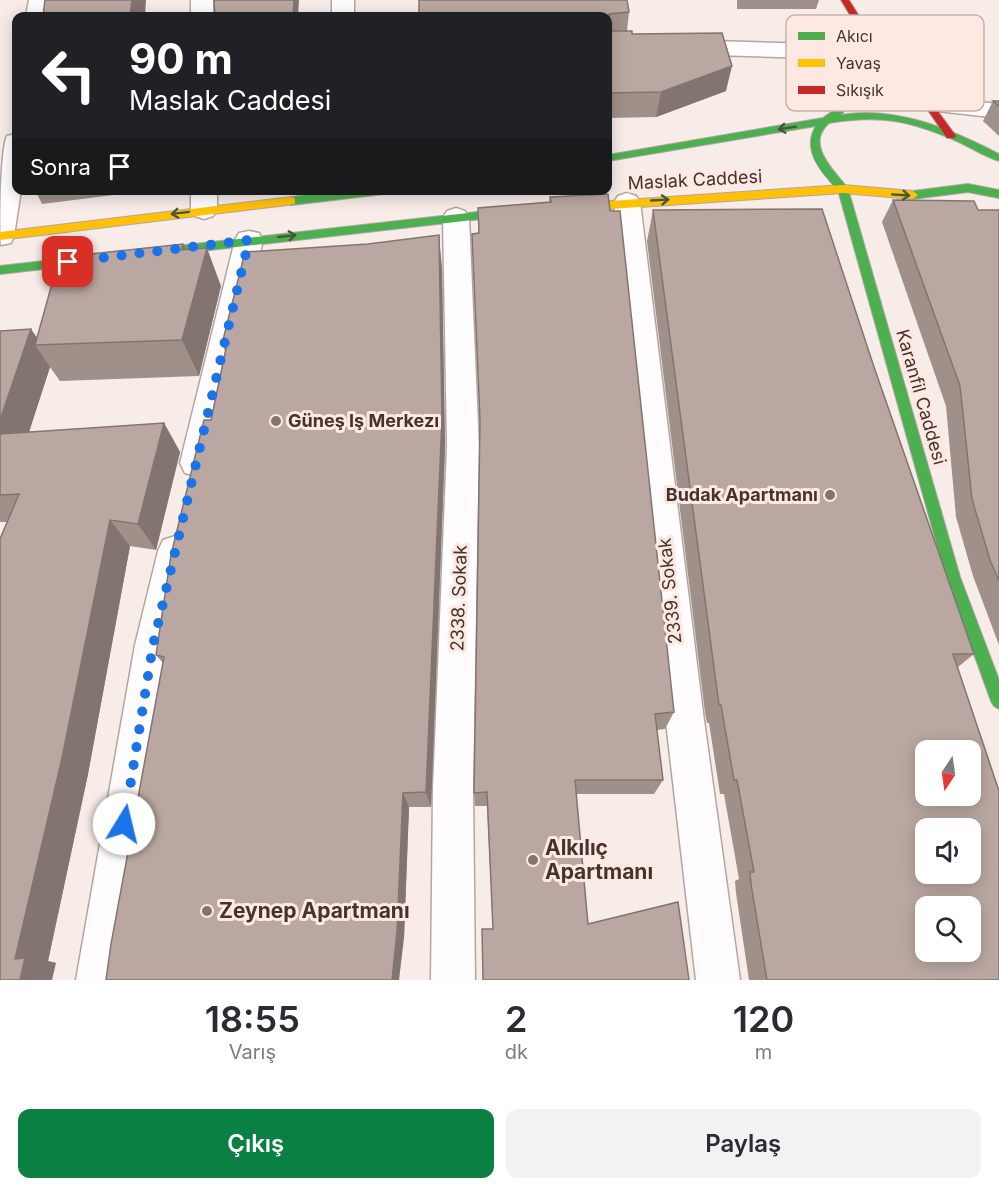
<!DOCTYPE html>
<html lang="tr">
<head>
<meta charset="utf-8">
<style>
	:root { --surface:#fff; --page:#f2f2f3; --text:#2b2b33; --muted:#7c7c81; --accent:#0b8043 }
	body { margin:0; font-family:Inter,sans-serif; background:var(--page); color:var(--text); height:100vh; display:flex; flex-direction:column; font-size:22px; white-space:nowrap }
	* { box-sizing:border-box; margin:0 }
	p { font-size:20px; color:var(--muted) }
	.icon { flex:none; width:33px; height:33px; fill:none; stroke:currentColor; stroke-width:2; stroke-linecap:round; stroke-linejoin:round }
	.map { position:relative; height:980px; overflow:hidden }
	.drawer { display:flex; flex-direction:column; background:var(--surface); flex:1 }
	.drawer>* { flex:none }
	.guide { position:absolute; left:12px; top:12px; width:600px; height:183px; border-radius:12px; box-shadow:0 3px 15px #0003; background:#202124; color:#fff; overflow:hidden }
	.needle { width:39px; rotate:193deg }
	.buttons { position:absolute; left:915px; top:740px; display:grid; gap:12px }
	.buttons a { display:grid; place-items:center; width:66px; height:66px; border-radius:12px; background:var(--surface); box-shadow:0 3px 15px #0003; font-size:30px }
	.pin { position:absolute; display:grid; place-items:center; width:51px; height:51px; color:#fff; margin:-26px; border-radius:12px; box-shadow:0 3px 9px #0006 }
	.me { position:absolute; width:66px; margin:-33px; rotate:9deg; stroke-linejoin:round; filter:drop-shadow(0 0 4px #0008) }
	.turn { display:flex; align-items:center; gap:21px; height:126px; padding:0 18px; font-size:27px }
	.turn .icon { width:78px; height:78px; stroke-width:2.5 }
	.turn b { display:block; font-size:42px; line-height:51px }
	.then { display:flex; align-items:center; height:57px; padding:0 18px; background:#0003; gap:12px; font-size:22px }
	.eta { display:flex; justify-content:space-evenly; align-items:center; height:102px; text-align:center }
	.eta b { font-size:36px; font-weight:600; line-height:42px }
	.cta { display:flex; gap:12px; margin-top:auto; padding:12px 18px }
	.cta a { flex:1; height:69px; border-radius:12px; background:var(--accent); color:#fff; font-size:24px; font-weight:600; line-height:69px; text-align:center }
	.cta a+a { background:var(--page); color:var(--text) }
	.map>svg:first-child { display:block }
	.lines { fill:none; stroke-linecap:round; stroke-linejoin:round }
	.street-casing { stroke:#b2a6a3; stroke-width:3 }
	.fast-casing { stroke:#b2a6a3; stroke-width:2 }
	.slow-casing { stroke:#b2a6a3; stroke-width:2 }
	.jam-casing { stroke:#b2a6a3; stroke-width:2 }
	.street { fill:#fefcfc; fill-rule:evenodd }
	.fast { fill:#4caf50; fill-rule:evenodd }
	.slow { fill:#ffc107; fill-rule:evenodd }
	.jam { fill:#c62828; fill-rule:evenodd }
	.wall { fill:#a0908a }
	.shaded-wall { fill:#827571 }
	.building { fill:#baa7a1; stroke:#827571; stroke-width:1.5; fill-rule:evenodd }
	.oneway { stroke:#45593a }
	.route { stroke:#1a73e8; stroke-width:10; stroke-dasharray:0 18 }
	.poi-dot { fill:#827470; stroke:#ffe8e1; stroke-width:2 }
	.labels { text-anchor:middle; stroke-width:6; stroke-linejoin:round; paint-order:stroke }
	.street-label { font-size:18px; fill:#423430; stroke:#ffe8e1 }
	.poi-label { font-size:18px; font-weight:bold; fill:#423430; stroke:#ffe8e1; text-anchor:start }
	.near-poi-label { font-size:21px; font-weight:bold; fill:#423430; stroke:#ffe8e1; text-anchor:start }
	.key { fill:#ffe8e1; stroke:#c6b2ac; stroke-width:1.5 }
	.key-label { font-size:16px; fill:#423430 }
</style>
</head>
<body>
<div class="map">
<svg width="999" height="980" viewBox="0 0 999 980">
	<rect width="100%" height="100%" fill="#f8ece8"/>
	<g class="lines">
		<defs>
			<g id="street">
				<polygon points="29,0 51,0 48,16 26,16"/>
				<rect x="191" y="0" width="22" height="16"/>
				<rect x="332" y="0" width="22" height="16"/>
				<polygon points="644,39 877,46 885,48 888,53 885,58 877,60 644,53 608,55 608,41"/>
				<polygon points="928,97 999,104 999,118 920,109 916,104 920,99"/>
				<path d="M16,134V190H21L14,236L11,243L1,245C0,228 0,151 7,136Z"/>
				<polygon points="191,190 217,190 217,210 213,216 204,219 195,216 191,210"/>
				<polygon points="627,193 636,196 640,202 703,713 740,980 696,980 665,713 614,202 618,196"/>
				<polygon points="456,208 465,211 469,217 479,447 473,789 475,980 431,980 433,789 447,447 443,217 447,211"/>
				<polygon points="249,231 259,233 263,240 212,463 207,473 196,476 185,473 180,463 235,240 239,233"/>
				<polygon points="175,536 187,540 192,551 171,645 120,980 76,980 135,645 158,551 163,540"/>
			</g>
			<g id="fast">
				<path d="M877,50L882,53L857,95L841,115C897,106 950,129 999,154V161C986,157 973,149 961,143C912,121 881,114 829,123C804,145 835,171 848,189L960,577L999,680V709L994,706L991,701L946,577L838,190C822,173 801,150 816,126L608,161V155L823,118L840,106L872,53Z"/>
				<polygon points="968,184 999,190 999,198 968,192 913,199 908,195 913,191"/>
				<polygon points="350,190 389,190 384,194 291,205 286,201 291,197"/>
				<polygon points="522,207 526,208 526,214 0,274 0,266"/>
			</g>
			<g id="slow">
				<polygon points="843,185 913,191 918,195 913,199 843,193 522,215 517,211 522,207"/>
				<polygon points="291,197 295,198 295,204 0,240 0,232"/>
			</g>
			<polygon id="jam" points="841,0 849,0 881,51 931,102 956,136 955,138 947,138 925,106 874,55"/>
		</defs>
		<use href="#street" class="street-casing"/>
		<use href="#fast" class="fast-casing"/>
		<use href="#slow" class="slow-casing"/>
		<use href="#jam" class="jam-casing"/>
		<use href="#street" class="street"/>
		<use href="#fast" class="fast"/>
		<use href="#slow" class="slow"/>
		<use href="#jam" class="jam"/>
	</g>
	<g class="wall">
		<polygon points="419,0 629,12 627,31 726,91 656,117 608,118 608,16"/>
		<polygon points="737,0 819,0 816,9 737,9"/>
		<polygon points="993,101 999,101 999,136 983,121"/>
		<polygon points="35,190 138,190 138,192 42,204"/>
		<polygon points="550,197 674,712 665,729 657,730 663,780 654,794 576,794 588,924 689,980 493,929 487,806 475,806 474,793 480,426 478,208 549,202"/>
		<polygon points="893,200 978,210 999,210 999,645 973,576 956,517 946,406 882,222"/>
		<polygon points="653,210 874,367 974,654 958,667 999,980 749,980 736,893 735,881 739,879 724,794 720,794 709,723 707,723 705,713 647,241"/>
		<polygon points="185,250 221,286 199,376 60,381 50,367 29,432 164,423 180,452 156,550 130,546 88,774 48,961 56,963 0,980 7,522 0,522 0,331 37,338"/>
		<polygon points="442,268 445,447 431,807 409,807 404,938 156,655 211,420 225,351 222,344"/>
	</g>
	<g class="shaded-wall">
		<polygon points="132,0 146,0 145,16 130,16"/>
		<polygon points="294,0 299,0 298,16 293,16"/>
		<polygon points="732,66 726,91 656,117 661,92"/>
		<polygon points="439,235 442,268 445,447 431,807 426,792"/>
		<polygon points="183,244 198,281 207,248 221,286 199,376 182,340 181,250"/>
		<polygon points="31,329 42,345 35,345 50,367 19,463 0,440 0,420"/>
		<polygon points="164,423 180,452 156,550 138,524"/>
		<polygon points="110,520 130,546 88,774 48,961 56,963 52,980 20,980 15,959"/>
		<polygon points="403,793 409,807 404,938 399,980 392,980"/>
	</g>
	<g class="building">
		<polygon points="45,0 132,0 130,16 43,16"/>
		<polygon points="214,0 294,0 293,16 215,16"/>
		<polygon points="419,0 627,0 629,12 609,14 609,31 632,31 632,34 722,33 732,66 661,92 608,93 608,16 419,16"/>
		<polygon points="993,101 999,101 999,106"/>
		<polygon points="608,194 610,211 620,211 674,712 655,714 663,780 575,780 588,924 678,902 689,980 483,980 482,929 493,929 487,792 474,793 480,420 472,234 479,233 478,208 551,202 550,197"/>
		<polygon points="893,200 974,201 978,210 999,210 999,581 990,560 972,499 960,386"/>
		<path d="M822,209L874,367L974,654H953L999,791V980H767L751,884L750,872H754L737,780H734L721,705H719L653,210ZM926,750H970V795H926ZM926,828H970V873H926ZM926,906H970V951H926Z"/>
		<polygon points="439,235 442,418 426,792 403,793 397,932 392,980 106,980 111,944 164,657 156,655 171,555 204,420 211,420 227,344 222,344 245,252 368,244"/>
		<polygon points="183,244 181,250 207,248 182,340 35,345 58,262 81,255"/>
		<polygon points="31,329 0,420 0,331"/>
		<polygon points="164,423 138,524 110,520 62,758 15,959 25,958 20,980 0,980 0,539 19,494 0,495 0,434"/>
	</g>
	<defs><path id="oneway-shaft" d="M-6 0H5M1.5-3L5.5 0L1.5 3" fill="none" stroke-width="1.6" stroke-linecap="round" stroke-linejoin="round" transform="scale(1.5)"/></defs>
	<g class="oneway">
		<use href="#oneway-shaft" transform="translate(787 128) rotate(171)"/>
		<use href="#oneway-shaft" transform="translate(901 195) rotate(4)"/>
		<use href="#oneway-shaft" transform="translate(660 200) rotate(-3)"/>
		<use href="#oneway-shaft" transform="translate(180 213) rotate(173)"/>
		<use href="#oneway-shaft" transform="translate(287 236) rotate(-6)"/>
	</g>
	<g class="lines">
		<polyline class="route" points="68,262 249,240 153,645 124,824"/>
	</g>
	<g class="poi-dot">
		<circle cx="276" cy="421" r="6"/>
		<circle cx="830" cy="495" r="6"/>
		<circle cx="533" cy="860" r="6"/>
		<circle cx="207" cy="911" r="6"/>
	</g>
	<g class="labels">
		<g class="street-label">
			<text transform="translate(695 180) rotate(-3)" y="6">Maslak Caddesi</text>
			<text transform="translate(921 397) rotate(74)" y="6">Karanfil Caddesi</text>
			<text transform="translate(670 591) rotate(-96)" y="6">2339. Sokak</text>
			<text transform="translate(459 598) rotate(-88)" y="6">2338. Sokak</text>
		</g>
		<g class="poi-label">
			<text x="288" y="427">Güneş Iş Merkezı</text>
			<text x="818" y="501" text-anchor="end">Budak Apartmanı</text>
		</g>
		<g class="near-poi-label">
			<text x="545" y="855">Alkılıç<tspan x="545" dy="24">Apartmanı</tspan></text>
			<text x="219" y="918">Zeynep Apartmanı</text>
		</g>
	</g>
	<rect x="786" y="15" width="198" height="96" rx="9" class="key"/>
	<rect x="798" y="32" width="27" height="8" fill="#4caf50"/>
	<rect x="798" y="59" width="27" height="8" fill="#ffc107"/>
	<rect x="798" y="86" width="27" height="8" fill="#c62828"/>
	<g class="key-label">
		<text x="836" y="42">Akıcı</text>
		<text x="836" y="69">Yavaş</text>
		<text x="836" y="96">Sıkışık</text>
	</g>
</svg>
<div class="buttons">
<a><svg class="needle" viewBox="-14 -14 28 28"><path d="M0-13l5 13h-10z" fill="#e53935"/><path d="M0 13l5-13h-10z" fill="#7c7c81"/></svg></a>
<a><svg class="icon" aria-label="sound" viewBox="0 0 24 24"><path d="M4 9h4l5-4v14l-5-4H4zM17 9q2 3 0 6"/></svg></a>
<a><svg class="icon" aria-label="search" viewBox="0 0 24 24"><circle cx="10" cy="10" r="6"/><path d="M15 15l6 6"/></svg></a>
</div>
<div class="pin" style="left:68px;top:262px;background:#d93025"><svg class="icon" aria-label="arrive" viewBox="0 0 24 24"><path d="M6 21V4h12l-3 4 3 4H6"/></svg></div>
<svg class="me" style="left:124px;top:824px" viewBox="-20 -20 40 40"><circle r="19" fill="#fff"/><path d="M0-13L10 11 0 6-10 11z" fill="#1a73e8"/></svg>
<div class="guide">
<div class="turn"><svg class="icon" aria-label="left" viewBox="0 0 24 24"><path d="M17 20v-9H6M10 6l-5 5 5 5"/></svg><div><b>90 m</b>Maslak Caddesi</div></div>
<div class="then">Sonra<svg class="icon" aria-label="arrive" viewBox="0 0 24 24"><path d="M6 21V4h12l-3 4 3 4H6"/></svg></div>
</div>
</div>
<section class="drawer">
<div class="eta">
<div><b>18:55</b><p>Varış</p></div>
<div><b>2</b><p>dk</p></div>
<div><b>120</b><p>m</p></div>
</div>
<div class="cta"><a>Çıkış</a><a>Paylaş</a></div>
</section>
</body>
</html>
